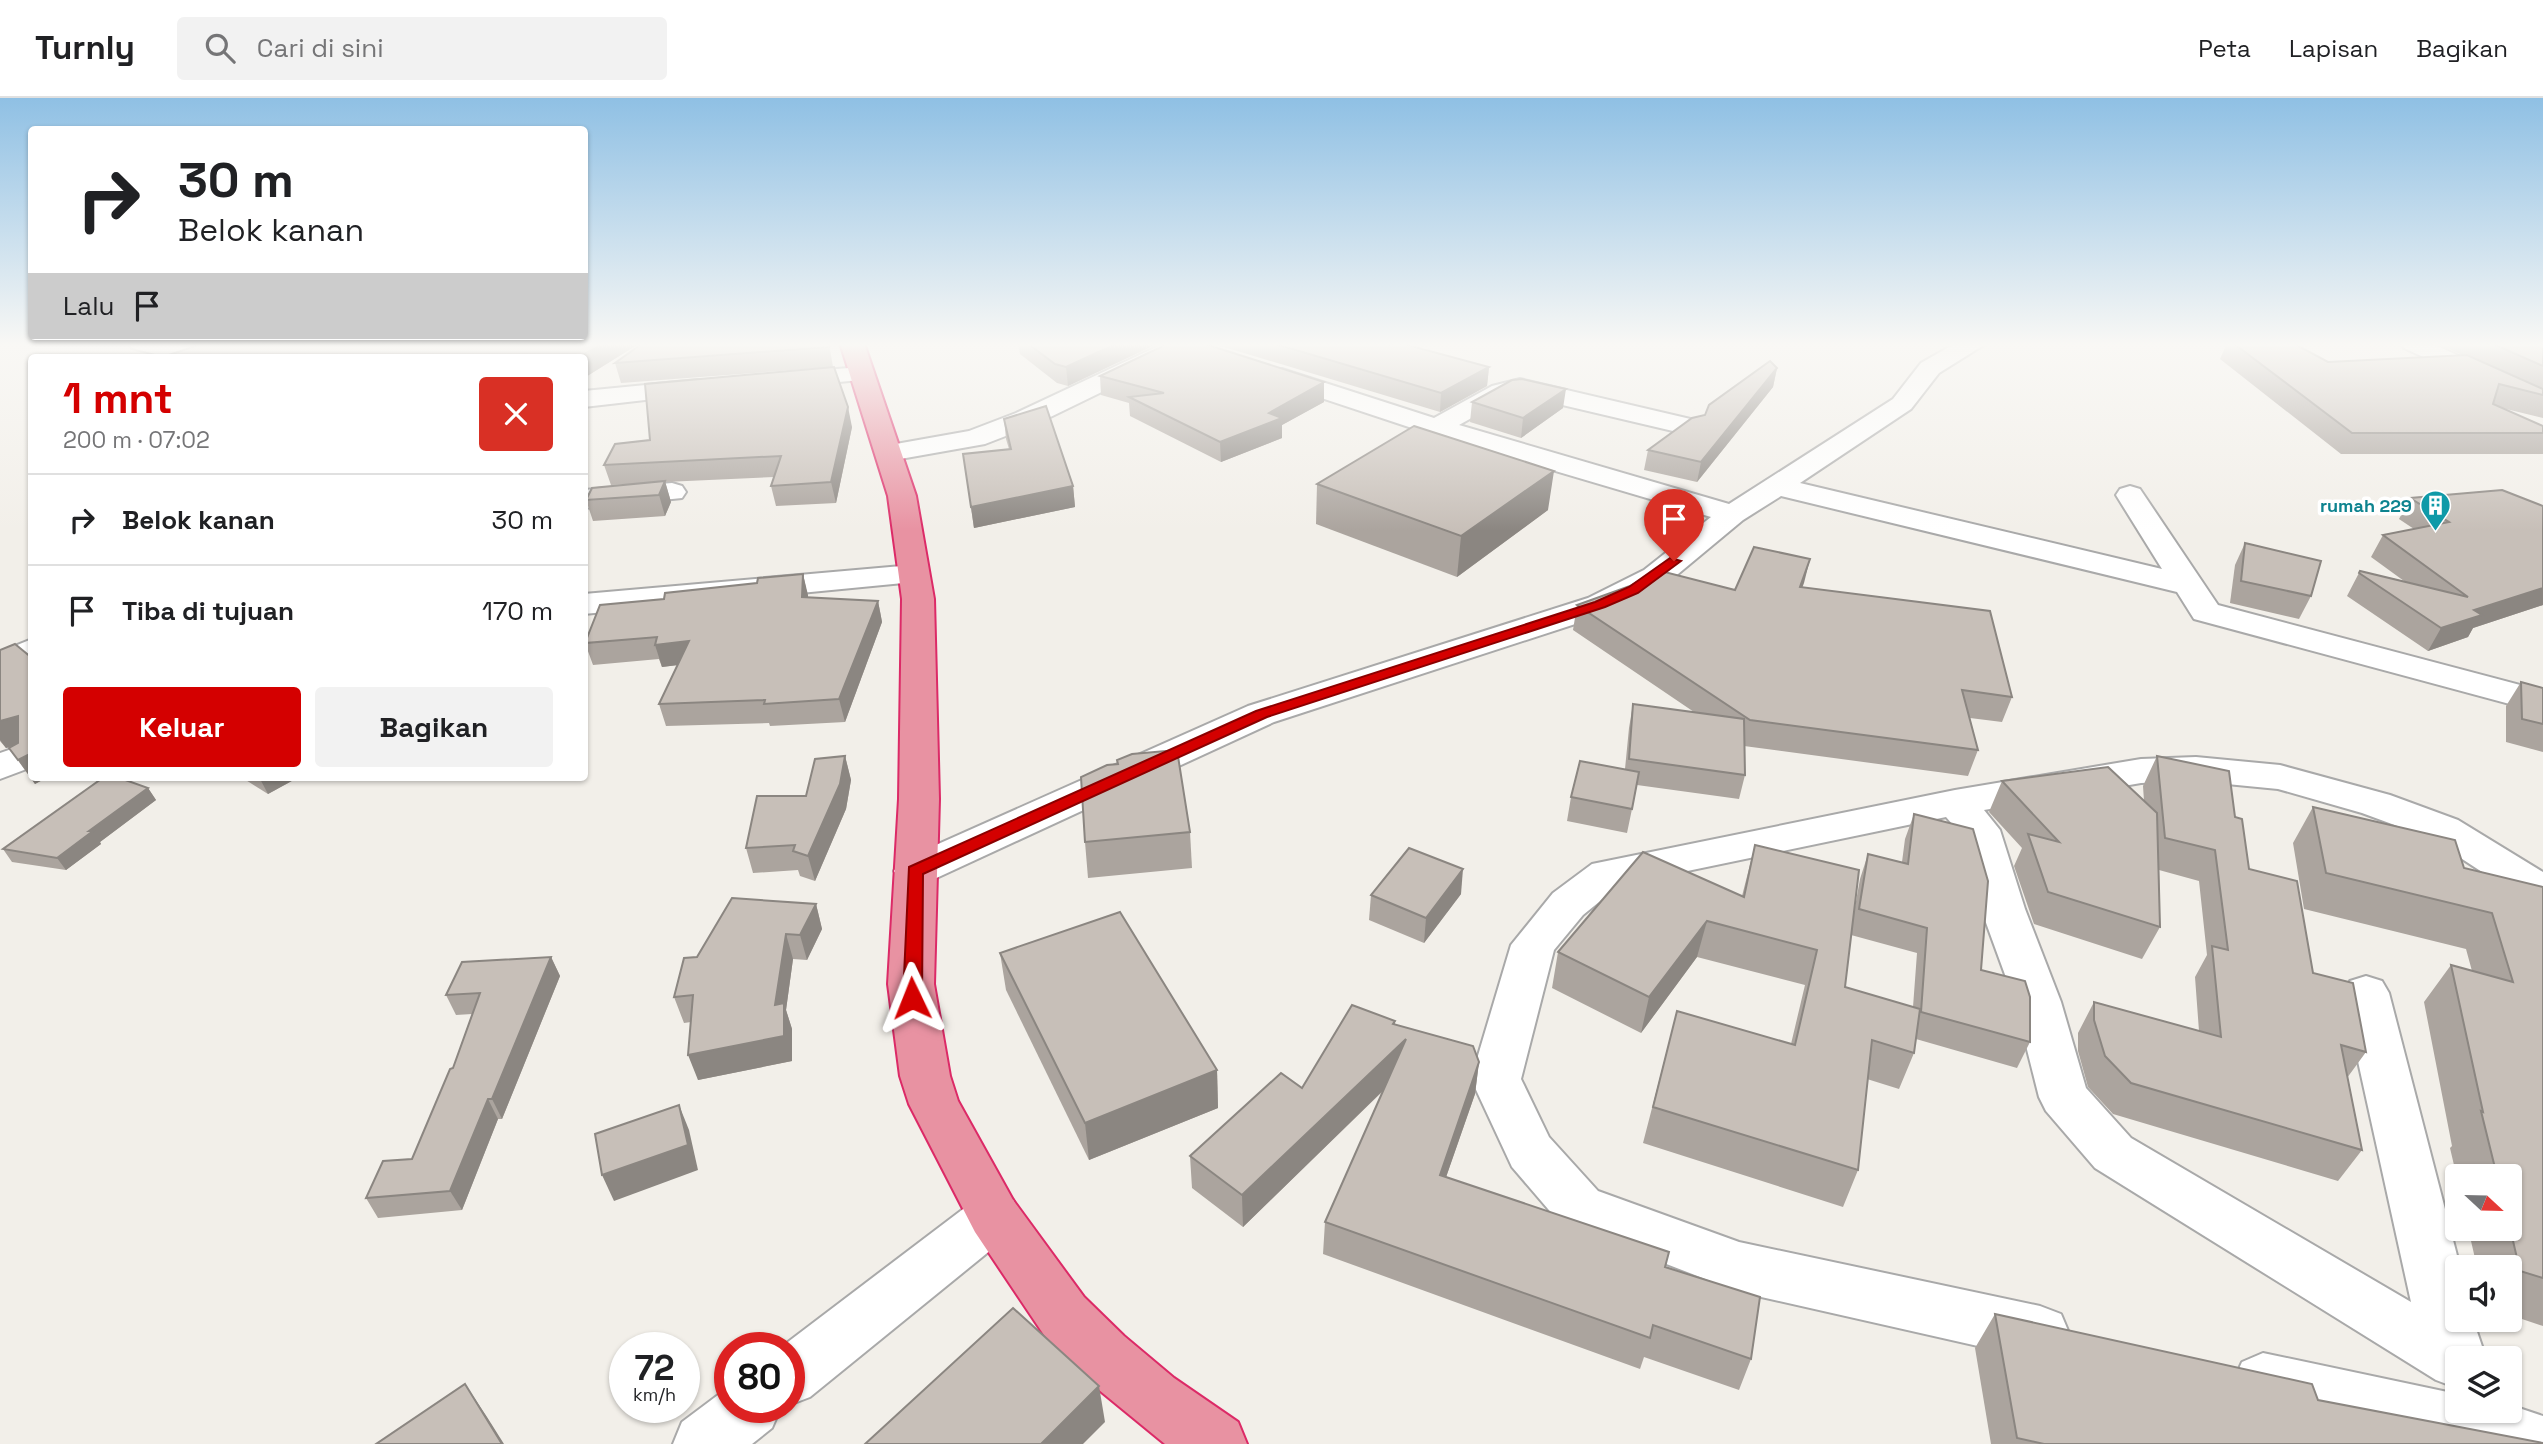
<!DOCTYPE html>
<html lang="id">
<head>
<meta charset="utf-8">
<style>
	:root { --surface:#fff; --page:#f2f2f2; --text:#202124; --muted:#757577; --line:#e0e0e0; --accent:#d40000 }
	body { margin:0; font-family:"Space Grotesk",sans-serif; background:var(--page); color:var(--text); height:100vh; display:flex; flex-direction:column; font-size:26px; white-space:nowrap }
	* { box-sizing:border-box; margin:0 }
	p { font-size:23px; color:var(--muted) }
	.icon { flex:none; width:38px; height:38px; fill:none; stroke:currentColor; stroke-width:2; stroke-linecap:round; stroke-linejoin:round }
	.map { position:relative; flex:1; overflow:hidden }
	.panel { position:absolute; left:28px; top:256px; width:560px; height:427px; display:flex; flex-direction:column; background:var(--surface); border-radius:7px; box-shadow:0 2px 5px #0004 }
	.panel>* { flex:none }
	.guide { position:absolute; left:28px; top:28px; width:560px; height:214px; border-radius:7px; box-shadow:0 2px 5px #0004; background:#fff; color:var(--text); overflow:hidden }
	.needle { width:46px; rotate:112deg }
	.controls { position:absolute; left:2445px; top:1066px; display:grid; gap:14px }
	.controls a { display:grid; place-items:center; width:77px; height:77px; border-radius:7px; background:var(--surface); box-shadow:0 2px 5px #0004; font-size:35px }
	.speed { position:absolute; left:609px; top:1234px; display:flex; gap:14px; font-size:35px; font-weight:700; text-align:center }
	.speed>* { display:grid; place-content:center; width:91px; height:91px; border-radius:50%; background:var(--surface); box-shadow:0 2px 5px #0004; line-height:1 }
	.speed small { font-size:18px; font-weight:400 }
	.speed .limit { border:10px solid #d22; background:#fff; color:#111 }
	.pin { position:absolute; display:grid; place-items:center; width:60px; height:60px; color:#fff; margin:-72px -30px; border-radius:50% 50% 50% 0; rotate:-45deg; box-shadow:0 0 7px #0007 }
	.pin .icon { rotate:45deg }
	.me { position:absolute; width:77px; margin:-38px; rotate:358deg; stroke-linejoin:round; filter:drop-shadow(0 0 5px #0008) }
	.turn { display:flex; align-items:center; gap:24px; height:147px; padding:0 35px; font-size:32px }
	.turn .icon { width:91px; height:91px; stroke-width:2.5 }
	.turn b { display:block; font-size:49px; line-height:60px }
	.then { display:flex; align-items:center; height:66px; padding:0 35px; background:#0003; gap:14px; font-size:26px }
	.round { display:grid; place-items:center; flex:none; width:74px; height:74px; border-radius:7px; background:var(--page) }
	.summary { display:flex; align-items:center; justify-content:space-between; height:119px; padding:0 35px }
	h1 { font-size:42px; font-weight:700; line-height:52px; color:var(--accent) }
	.button { display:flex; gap:14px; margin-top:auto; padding:14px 35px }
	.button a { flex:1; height:80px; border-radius:7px; background:var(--accent); color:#fff; font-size:28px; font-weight:700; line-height:80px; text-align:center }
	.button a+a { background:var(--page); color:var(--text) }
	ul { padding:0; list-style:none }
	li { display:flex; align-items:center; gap:21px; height:91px; padding:0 35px; border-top:2px solid var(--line) }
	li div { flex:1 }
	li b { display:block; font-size:26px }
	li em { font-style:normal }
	header { display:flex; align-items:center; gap:42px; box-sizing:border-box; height:98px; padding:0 35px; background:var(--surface); border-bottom:2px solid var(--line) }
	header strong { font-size:33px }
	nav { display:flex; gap:38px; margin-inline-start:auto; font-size:24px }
	.search { width:490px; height:63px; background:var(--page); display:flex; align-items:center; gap:18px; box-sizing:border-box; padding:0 24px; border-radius:7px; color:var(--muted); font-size:26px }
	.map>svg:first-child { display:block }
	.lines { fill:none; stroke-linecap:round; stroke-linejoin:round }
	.minor-casing { stroke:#a9a9a9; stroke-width:4 }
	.highway-casing { stroke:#dc2a67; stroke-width:4 }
	.minor { fill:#fff; fill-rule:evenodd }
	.highway { fill:#e892a2; fill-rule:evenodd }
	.wall { fill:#aba49e; fill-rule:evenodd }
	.shaded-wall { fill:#8b8681 }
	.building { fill:#c7bfb8; stroke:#8b8681; stroke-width:2 }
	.route { fill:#d40000; stroke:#8a0000; stroke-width:2 }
	.labels { text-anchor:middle; stroke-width:7; stroke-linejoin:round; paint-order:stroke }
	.far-culture-label { font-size:18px; font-weight:bold; fill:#0d838f; stroke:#fff; text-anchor:end }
</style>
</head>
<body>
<header>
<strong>Turnly</strong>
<div class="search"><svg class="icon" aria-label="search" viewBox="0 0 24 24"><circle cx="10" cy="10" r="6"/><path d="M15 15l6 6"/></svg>Cari di sini</div>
<nav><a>Peta</a><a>Lapisan</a><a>Bagikan</a></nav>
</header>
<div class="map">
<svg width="2543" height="1346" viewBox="0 0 2543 1346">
	<rect width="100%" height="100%" fill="#f2efe9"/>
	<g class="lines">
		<defs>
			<g id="minor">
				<polygon points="128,245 169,245 205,254 208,259 167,259 132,250"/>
				<polygon points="1165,245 1196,245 1192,250 1034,327 985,346 889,363 879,361 875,355 879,349 969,333 1016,315"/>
				<polygon points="1956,245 1987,245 1939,275 1911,311 1800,385 2162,471 2116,397 2120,391 2130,388 2140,391 2218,507 2543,593 2543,615 2194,521 2177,494 1781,398 1743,422 1666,486 1612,514 1274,624 930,783 915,787 900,783 894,773 900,763 1248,608 1588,500 1644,472 1711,419 1427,335 1264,281 1261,276 1264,271 1282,271 1434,320 1492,288 1520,281 1699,323 1703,329 1699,335 1690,337 1520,297 1509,299 1459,327 1729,406 1893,301 1921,265"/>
				<polygon points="2400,245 2431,245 2543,297 2543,315 2404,250"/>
				<polygon points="862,269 871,271 874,276 871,281 785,289 776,287 773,282 776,277 785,275"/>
				<polygon points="697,282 706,285 710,290 706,295 584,309 584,293"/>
				<polygon points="672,385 682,388 686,394 682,400 584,410 584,392"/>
				<polygon points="913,467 924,469 929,476 924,483 584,516 584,496"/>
				<polygon points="32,541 32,565 0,578 0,554"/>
				<polygon points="32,644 32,669 0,681 0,655"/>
				<polygon points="2196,659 2280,667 2390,697 2458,722 2543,774 2543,809 2528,804 2430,740 2362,715 2278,691 2196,683 2141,685 1984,712 2000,732 2025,811 2061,904 2086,990 2131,1040 2411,1204 2343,895 2350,883 2366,878 2382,883 2389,895 2460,1169 2457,1169 2457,1222 2473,1222 2486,1260 2457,1260 2457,1290 2436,1282 2095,1070 2046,1013 2039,999 2015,904 1981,811 1961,736 1946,719 1620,787 1583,817 1554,852 1521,981 1549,1039 1598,1093 1739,1144 2040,1208 2061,1216 2069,1235 2061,1254 2040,1262 1739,1194 1560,1125 1512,1069 1471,981 1511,847 1553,795 1592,766 1955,692 2141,661"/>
				<polygon points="994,1095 1013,1102 1021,1118 1013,1134 810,1299 789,1307 789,1250 780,1250 975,1102"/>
				<polygon points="2263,1255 2457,1296 2457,1312 2510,1312 2510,1307 2543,1318 2543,1346 2411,1346 2263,1313 2242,1304 2233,1284 2242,1264"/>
				<polygon points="730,1288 730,1309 781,1309 772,1330 752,1346 673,1346 682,1324"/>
			</g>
			<polygon id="highway" points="840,245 864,245 916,398 934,501 939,701 934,886 950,978 958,1003 1013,1102 1084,1199 1124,1238 1174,1280 1238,1324 1247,1346 1165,1346 1082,1278 1044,1237 975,1134 909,1006 900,978 888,886 899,701 902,501 888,398"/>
		</defs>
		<use href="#minor" class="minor-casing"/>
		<use href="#highway" class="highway-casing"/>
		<use href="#minor" class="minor"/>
		<use href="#highway" class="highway"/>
	</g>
	<g class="wall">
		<polygon points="174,245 640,245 584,280 584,259 193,249"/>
		<polygon points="643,245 829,245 833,269 621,285 615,265"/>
		<polygon points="1018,245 1159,245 1068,288 1057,285 1020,256"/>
		<polygon points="1211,245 1384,245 1489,269 1487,288 1440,314"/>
		<polygon points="2227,245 2293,245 2328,264 2464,258 2437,245 2543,245 2543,320 2502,310 2543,328 2543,356 2341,356 2220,261"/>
		<polygon points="1777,270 1773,289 1697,384 1644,372 1648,352 1705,317"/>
		<polygon points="1100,278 1324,284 1324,304 1282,327 1282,340 1221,364 1130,318 1129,305 1101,297"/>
		<polygon points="1472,304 1563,310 1521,340 1470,324"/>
		<polygon points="1004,321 1073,388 1075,409 974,430 963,356 1009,351 1006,341"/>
		<polygon points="852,329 836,405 776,408 771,388 774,379 665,384 671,404 665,418 593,423 586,402 636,386 611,387 604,367"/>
		<polygon points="1317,386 1548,412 1457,479 1316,426"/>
		<polygon points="2410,400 2543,408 2543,507 2473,530 2468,539 2428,553 2347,498 2360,473 2404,483 2371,459 2383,437 2414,431 2399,421"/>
		<polygon points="2245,445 2311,498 2299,521 2230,505 2235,467"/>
		<polygon points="803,476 808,500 878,503 882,524 845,624 770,628 769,625 666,628 659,606 677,567 662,569 659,561 593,567 585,545 757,485"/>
		<polygon points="1802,490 2012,599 2002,624 1970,620 1978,652 1968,678 1744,648 1745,677 1739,701 1637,687 1627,735 1567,723 1571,699 1625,671 1629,630 1633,606 1694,614 1573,532 1577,507 1735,492"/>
		<polygon points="0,552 32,679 48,679 35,686 9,650 13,648 6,650 0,643"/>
		<polygon points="2521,584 2543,590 2543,654 2506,644 2506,608"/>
		<polygon points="845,658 851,682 846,711 815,783 800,778 798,772 753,775 746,750 806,698"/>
		<polygon points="2157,658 2235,719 2249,771 2313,875 2366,954 2347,980 2362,1052 2338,1083 2113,1016 2088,989 2078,953 2078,935 2094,904 2199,933 2195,879 2207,857 2199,783 2159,772 2160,829 2142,861 2034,826 2014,768 2022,750 1989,714 2002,683 2144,703 2143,688"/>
		<polygon points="241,679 299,679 268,696"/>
		<polygon points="148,690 156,702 100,744 101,746 66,772 12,764 3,751"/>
		<polygon points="2313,709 2464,770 2543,789 2543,1228 2510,1217 2510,1169 2477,1169 2468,1130 2510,1130 2510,1078 2457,1078 2457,1080 2450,1050 2452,1048 2424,904 2451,867 2472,873 2466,851 2304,811 2293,745"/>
		<path d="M1914,716L1981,872L2030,944L2017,970L1916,941L1914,955L1899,991L1867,981L1858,1072L1843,1109L1643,1045L1677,913L1791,946L1805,887L1697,859L1641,935L1552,890L1558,854L1742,798L1755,747L1855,809L1860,781L1868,756L1902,764L1905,741ZM1851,837L1917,855L1913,909L1845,889Z"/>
		<polygon points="1190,734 1192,770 1088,780 1085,744"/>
		<polygon points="1461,796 1424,845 1369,822 1371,797"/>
		<polygon points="816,806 822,831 807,862 793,861 786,912 792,931 792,963 698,982 691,924 684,925 674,899 697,859"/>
		<polygon points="1000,855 1217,972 1218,1010 1089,1062 1006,892"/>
		<polygon points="551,859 560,878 502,1021 498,1021 462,1112 378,1120 366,1100 412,1061 453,970 472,916 456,917 446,897"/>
		<polygon points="1395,926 1479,964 1475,996 1446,1079 1665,1169 1751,1261 1739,1292 1644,1259 1640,1271 1323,1156 1325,1124 1383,993 1243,1129 1192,1090 1190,1058 1302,990"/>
		<polygon points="1995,1216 2318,1302 2543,1346 1991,1346 1975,1250"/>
	</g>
	<g class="shaded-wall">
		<polygon points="603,245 640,245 584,280 584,259 579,259"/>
		<polygon points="1118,245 1159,245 1068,288 1066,269"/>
		<polygon points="1489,269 1487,288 1440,314 1441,295"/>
		<polygon points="1777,270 1773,289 1697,384 1701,364"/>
		<polygon points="1324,284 1324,304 1282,327 1282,340 1221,364 1220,344 1269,315"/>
		<polygon points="1566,291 1563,310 1521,340 1523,320"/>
		<polygon points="848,309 852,329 836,405 831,384"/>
		<polygon points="1554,373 1548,412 1457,479 1461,438"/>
		<polygon points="665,383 671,404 665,418 659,397"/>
		<polygon points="1073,388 1075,409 974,430 971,409"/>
		<polygon points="1810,461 1804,485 1793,514 1800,489"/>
		<polygon points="803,476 808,497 807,521 802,499"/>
		<polygon points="2543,490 2543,507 2473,530 2468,539 2428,553 2441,530 2474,512"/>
		<polygon points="878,503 882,524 845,624 839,601"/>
		<polygon points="689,543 695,565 662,569 655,547"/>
		<polygon points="18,618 32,642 6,650 0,642 0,623"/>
		<polygon points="32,655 32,679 48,679 35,686 18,662"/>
		<polygon points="845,658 851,682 846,711 815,783 808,758"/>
		<polygon points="259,679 299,679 268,696"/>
		<polygon points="148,690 156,702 100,744 101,746 66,772 57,760 89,733"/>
		<polygon points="1463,771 1461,796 1424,845 1426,820"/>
		<polygon points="816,806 822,831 807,862 800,837"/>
		<polygon points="1707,823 1697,859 1641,935 1649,899"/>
		<polygon points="786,836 793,861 786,912 792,931 792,963 698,982 688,957 775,907"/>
		<polygon points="551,859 560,878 502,1021 492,1001"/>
		<polygon points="1395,923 1392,954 1406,941 1403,973 1243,1129 1242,1097"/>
		<polygon points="1479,964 1475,996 1436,1108 1440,1077"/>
		<polygon points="1217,972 1218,1010 1089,1062 1085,1025"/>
		<polygon points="488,1001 498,1021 462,1112 450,1093"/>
		<polygon points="679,1007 689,1032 698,1072 614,1103 602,1077"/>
		<polygon points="465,1286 487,1319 504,1346 502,1346"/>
		<polygon points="1099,1288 1105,1324 1083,1346 1041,1346"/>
	</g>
	<g class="building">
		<polygon points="204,245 603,245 579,259 163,259"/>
		<polygon points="643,245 828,245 829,249 615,265"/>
		<polygon points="1027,245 1118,245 1066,269 1055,266"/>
		<polygon points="1169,245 1202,245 1324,284 1269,315 1282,320 1220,344 1129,299 1164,295 1100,278"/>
		<polygon points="1272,245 1384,245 1390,247 1394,245 1400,245 1489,269 1441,295"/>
		<polygon points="2233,245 2293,245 2328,264 2467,257 2543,291 2543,297 2499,286 2493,306 2543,328 2543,335 2352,335"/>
		<polygon points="2491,245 2543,245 2543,268"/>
		<polygon points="1770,263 1777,270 1701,364 1648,352 1692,320 1705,317 1709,307"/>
		<polygon points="834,269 848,309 831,384 771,388 781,358 604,367 615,346 650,342 645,286"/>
		<polygon points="1522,281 1566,291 1523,320 1472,304 1512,282"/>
		<polygon points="1046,308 1073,388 971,409 963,356 1011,351 1004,321"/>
		<polygon points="1414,328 1554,373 1461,438 1317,386"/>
		<polygon points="665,383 659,397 586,402 592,390"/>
		<polygon points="2502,392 2543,408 2543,490 2474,512 2482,517 2441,530 2359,475 2360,473 2468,499 2383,437 2449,424 2410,400"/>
		<polygon points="2245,445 2321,463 2311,498 2241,483"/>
		<polygon points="1754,449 1810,461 1800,489 1990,513 2012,599 1962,592 1978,652 1750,622 1577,507 1630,488 1657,472 1735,492"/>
		<polygon points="803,476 802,499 878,503 839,601 764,606 765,602 659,606 689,543 655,547 657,539 585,545 600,507 664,501 665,495 757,485 758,480"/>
		<polygon points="15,546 32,560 32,655 18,662 9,650 18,645 18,618 0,623 0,552"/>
		<polygon points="2521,584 2543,590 2543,626 2522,621"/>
		<polygon points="1633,606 1744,621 1745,677 1629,661"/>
		<polygon points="1177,652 1190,734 1085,744 1081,679 1107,667 1118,666 1117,662 1132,656"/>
		<polygon points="845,658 840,686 808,758 793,753 795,747 746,750 757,698 806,698 815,661"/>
		<polygon points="2157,658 2229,673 2235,719 2242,721 2249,771 2297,783 2313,875 2353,885 2366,954 2341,947 2362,1052 2131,985 2105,958 2094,922 2094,904 2221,939 2212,848 2228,852 2215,752 2165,740"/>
		<polygon points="1580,663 1639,674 1632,711 1571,699"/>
		<polygon points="2108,669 2157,715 2160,829 2048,794 2028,736 2059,744 2002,683"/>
		<polygon points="104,679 117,679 148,690 89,733 93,733 57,760 3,751"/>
		<polygon points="2313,709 2455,742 2464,770 2543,789 2543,1180 2520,1173 2510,1130 2510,1078 2497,1078 2481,1013 2483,1014 2451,867 2513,884 2492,815 2326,775"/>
		<polygon points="1914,716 1973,731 1988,783 1981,872 2025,883 2030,899 2030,944 1921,914 1927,830 1859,811 1868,756 1908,766"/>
		<polygon points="1755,747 1859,772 1845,889 1920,911 1914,955 1872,942 1858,1072 1653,1009 1677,913 1795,947 1817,852 1707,823 1649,899 1558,854 1643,754 1744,799"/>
		<polygon points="1409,750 1463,771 1426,820 1371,797"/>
		<polygon points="732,800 816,806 800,837 786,836 775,907 784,905 784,938 688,957 693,897 674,899 684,860 697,859"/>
		<polygon points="1120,814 1217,972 1085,1025 1000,855"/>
		<polygon points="551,859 492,1001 488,1001 450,1093 366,1100 383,1063 412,1061 450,971 453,970 480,895 446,897 462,864"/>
		<polygon points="1352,907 1395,923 1393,926 1473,948 1479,964 1440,1077 1669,1154 1665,1169 1760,1199 1751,1261 1653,1227 1650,1240 1325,1124 1406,941 1242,1097 1190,1058 1281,975 1302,990"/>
		<polygon points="679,1007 688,1047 602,1077 595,1036"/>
		<polygon points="1013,1210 1099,1288 1041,1346 865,1346"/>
		<polygon points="1995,1216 2312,1286 2318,1302 2543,1345 2543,1346 2044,1346 2017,1340"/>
		<polygon points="465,1286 502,1346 376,1346"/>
	</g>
	<linearGradient id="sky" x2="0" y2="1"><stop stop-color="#8fc0e4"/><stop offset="0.57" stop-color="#f9f8f5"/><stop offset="1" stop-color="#f9f8f5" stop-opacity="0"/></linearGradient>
	<rect width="2543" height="433" fill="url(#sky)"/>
	<polygon class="route" points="1670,460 1681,463 1638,495 1605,509 1267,619 923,776 922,900 912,907 905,905 903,900 909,769 1256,613 1595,504 1629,489"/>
	<defs>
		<symbol id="building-pin" viewBox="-11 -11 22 30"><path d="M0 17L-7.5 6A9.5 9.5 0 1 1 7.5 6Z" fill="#0f9aa8" stroke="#fff"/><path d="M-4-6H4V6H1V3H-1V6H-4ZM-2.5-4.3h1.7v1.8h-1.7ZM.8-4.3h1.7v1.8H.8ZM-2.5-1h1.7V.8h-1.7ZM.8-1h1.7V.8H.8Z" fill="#fff"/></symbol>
	</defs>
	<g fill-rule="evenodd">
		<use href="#building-pin" x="2418" y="390" width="35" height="47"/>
	</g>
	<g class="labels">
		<g class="far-culture-label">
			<text x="2412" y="414">rumah 229</text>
		</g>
	</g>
</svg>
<div class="controls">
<a><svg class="needle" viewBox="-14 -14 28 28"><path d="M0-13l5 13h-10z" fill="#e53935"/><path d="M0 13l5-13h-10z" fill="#757577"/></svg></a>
<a><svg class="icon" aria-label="sound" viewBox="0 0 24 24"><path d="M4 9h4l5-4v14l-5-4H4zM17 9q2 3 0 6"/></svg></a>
<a><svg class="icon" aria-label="layers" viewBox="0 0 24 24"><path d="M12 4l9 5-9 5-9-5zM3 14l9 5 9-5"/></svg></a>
</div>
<div class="speed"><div>72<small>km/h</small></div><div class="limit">80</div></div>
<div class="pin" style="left:1674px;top:463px;background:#d93025"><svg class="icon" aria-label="arrive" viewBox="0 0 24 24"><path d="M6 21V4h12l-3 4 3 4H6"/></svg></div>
<svg class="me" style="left:912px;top:900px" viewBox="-20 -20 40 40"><path d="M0-17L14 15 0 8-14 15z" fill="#d40000" stroke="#fff" stroke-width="4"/></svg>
<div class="guide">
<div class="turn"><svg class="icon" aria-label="right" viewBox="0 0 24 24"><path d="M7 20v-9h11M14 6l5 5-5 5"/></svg><div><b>30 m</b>Belok kanan</div></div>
<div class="then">Lalu<svg class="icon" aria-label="arrive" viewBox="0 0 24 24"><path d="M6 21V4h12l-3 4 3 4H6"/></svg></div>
</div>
<section class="panel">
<div class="summary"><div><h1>1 mnt</h1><p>200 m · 07:02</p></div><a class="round" style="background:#d93025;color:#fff"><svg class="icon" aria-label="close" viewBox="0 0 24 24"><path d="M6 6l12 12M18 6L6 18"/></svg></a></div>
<ul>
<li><svg class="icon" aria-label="right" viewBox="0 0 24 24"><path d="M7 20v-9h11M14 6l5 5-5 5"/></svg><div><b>Belok kanan</b></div><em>30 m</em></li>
<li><svg class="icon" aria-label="arrive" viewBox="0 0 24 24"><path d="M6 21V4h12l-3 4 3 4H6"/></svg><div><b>Tiba di tujuan</b></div><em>170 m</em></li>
</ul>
<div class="button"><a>Keluar</a><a>Bagikan</a></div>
</section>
</div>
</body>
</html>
